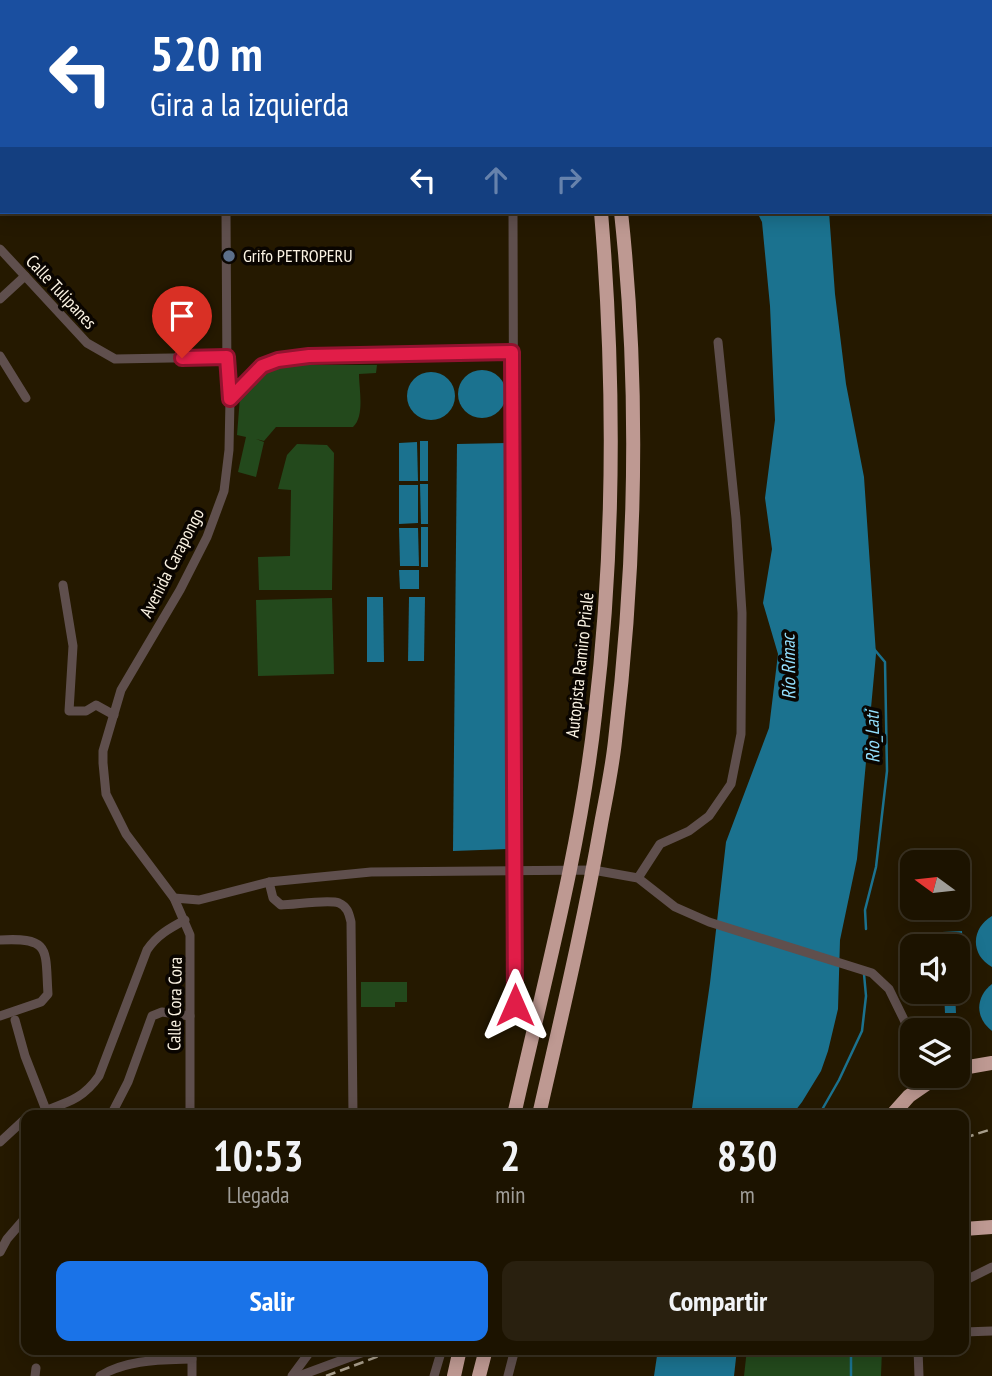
<!DOCTYPE html>
<html lang="es">
<head>
<meta charset="utf-8">
<style>
	:root { --surface:#1c1300; --page:#29200f; --text:#f1f3f6; --muted:#a09e99; --line:#3a3222; --accent:#1a73e8 }
	body { margin:0; font-family:"PT Sans Narrow",sans-serif; background:var(--page); color:var(--text); height:100vh; display:flex; flex-direction:column; font-size:26px; white-space:nowrap }
	* { box-sizing:border-box; margin:0 }
	p { font-size:23px; color:var(--muted) }
	.icon { flex:none; width:38px; height:38px; fill:none; stroke:currentColor; stroke-width:2; stroke-linecap:round; stroke-linejoin:round }
	.map { position:relative; flex:1; overflow:hidden }
	.panel { position:absolute; left:21px; top:1110px; width:948px; height:245px; display:flex; flex-direction:column; background:var(--surface); border-radius:14px; box-shadow:0 4px 18px #0003,0 0 0 2px var(--line) }
	.panel>* { flex:none }
	.top-card { position:absolute; left:0px; top:0px; width:992px; height:214px; box-shadow:0 4px 18px #0003,0 0 0 2px var(--line); background:#1a4fa0; color:#fff; overflow:hidden }
	.needle { width:46px; rotate:285deg }
	.tools { position:absolute; left:900px; top:850px; display:grid; gap:14px }
	.tools a { display:grid; place-items:center; width:70px; height:70px; border-radius:14px; background:var(--surface); box-shadow:0 4px 18px #0003,0 0 0 2px var(--line); font-size:35px }
	.pin { position:absolute; display:grid; place-items:center; width:60px; height:60px; color:#fff; margin:-72px -30px; border-radius:50% 50% 50% 0; rotate:-45deg; box-shadow:0 0 7px #0007 }
	.pin .icon { rotate:45deg }
	.me { position:absolute; width:77px; margin:-38px; rotate:0deg; stroke-linejoin:round; filter:drop-shadow(0 0 5px #0008) }
	.turn { display:flex; align-items:center; gap:24px; height:147px; padding:0 35px; font-size:32px }
	.turn .icon { width:91px; height:91px; stroke-width:2.5 }
	.turn b { display:block; font-size:49px; line-height:60px }
	.lanes { display:flex; align-items:center; height:66px; padding:0 35px; background:#0003; justify-content:center; gap:35px; direction:ltr }
	.lanes .off { opacity:.35 }
	.eta { display:flex; justify-content:space-evenly; align-items:center; height:119px; text-align:center }
	.eta b { font-size:42px; font-weight:800; line-height:49px }
	.primary-button { display:flex; gap:14px; margin-top:auto; padding:14px 35px }
	.primary-button a { flex:1; height:80px; border-radius:14px; background:var(--accent); color:#fff; font-size:28px; font-weight:800; line-height:80px; text-align:center }
	.primary-button a+a { background:var(--page); color:var(--text) }
	.map>svg:first-child { display:block }
	.green { fill:#23491c }
	.water { fill:#1b728f }
	.lines { fill:none; stroke-linecap:round; stroke-linejoin:round }
	.stream { stroke:#1b728f; stroke-width:2.5 }
	.minor { stroke:#5f4f4d; stroke-width:9 }
	.highway { stroke:#be9992; stroke-width:14 }
	.rail { stroke:#a99f8c; stroke-width:2.5; stroke-dasharray:10 5; stroke-linecap:butt }
	.route-casing { stroke:#92132f; stroke-width:18 }
	.route { stroke:#e11d48; stroke-width:12 }
	.service-dot { fill:#5c6f8a; stroke:#0a0500; stroke-width:2.5 }
	.labels { text-anchor:middle; stroke-width:7; stroke-linejoin:round; paint-order:stroke }
	.poi-label { font-size:18px; fill:#fbf3e3; stroke:#0a0500; text-anchor:start }
	.street-label { font-size:18px; fill:#fbf3e3; stroke:#0a0500 }
	.water-label { font-size:19px; font-style:italic; fill:#94dffd; stroke:#0a0500 }
</style>
</head>
<body>
<div class="map">
<svg width="992" height="1376" viewBox="0 0 992 1376">
	<rect width="100%" height="100%" fill="#251900"/>
	<g class="green">
		<path d="M286,365H377L376,373L359,374C359,389 365,416 353,427H276L264,441L256,439L264,442L256,477L238,472L246,437L237,435L240,397L263,375Z"/>
		<polygon points="297,444 327,445 334,453 332,590 259,590 258,557 290,556 291,490 278,489 287,455"/>
		<polygon points="332,598 334,674 258,676 256,600"/>
		<polygon points="361,982 407,982 407,1002 395,1002 395,1007 361,1007"/>
		<polygon points="747,1349 882,1349 881,1376 744,1376"/>
	</g>
	<g class="water">
		<polygon points="757,212 829,212 835,294 846,384 864,477 876,654 857,859 840,940 838,1009 828,1051 821,1071 802,1102 792,1115 691,1115 710,983 726,842 769,728 778,654 763,603 772,549 765,498 775,420 770,306 762,222"/>
		<circle cx="482" cy="394" r="24"/>
		<circle cx="431" cy="396" r="24"/>
		<rect x="420" y="441" width="8" height="40"/>
		<polygon points="417,442 418,481 399,481 399,443"/>
		<polygon points="507,443 508,849 453,851 457,444"/>
		<polygon points="420,484 428,484 428,524 421,524"/>
		<polygon points="399,485 418,485 418,523 399,524"/>
		<rect x="421" y="527" width="7" height="40"/>
		<polygon points="399,528 418,528 419,566 400,566"/>
		<polygon points="399,570 419,570 419,589 400,589"/>
		<polygon points="367,597 383,597 384,662 367,662"/>
		<polygon points="409,597 425,597 424,661 408,661"/>
		<path d="M992,916V967C970,955 971,928 992,916Z"/>
		<polygon points="962,931 964,965 957,966 957,947 942,947 942,932"/>
		<path d="M992,984V1031C975,1018 975,997 992,984Z"/>
		<polygon points="944,992 955,992 956,1013 945,1013"/>
		<polygon points="658,1349 737,1349 734,1376 654,1376"/>
	</g>
	<g class="lines">
		<g class="stream">
			<polyline points="866,929 865,910 876,867 887,771 885,662 874,649"/>
			<polyline points="819,1115 839,1080 862,1031 866,996 864,974"/>
			<polyline points="851,1349 851,1376"/>
		</g>
		<g class="minor">
			<polyline points="47,0 47,2"/>
			<polyline points="224,0 224,2"/>
			<polyline points="981,0 981,2"/>
			<polyline points="514,2 514,0"/>
			<polyline points="990,23 992,23"/>
			<polyline points="990,78 992,78"/>
			<polyline points="513,212 515,1005"/>
			<polyline points="0,249 87,343 115,359 227,357"/>
			<polyline points="0,299 25,276"/>
			<polyline points="0,356 26,398"/>
			<polyline points="230,399 262,366 278,360 309,356 512,352"/>
			<polyline points="63,585 73,646 69,711 86,711 96,705 114,715"/>
			<polyline points="638,878 660,844 689,831 709,816 731,784 741,734 742,613 736,518 718,342"/>
			<path d="M269,882L273,898L281,905C294,905 328,899 339,903C348,907 349,914 351,922L353,1115"/>
			<polyline points="174,898 199,900 269,882 371,872 593,870 638,878 675,907 709,922 872,973 889,989 912,1036"/>
			<path d="M0,940C52,937 45,950 48,994L41,1002L0,1016"/>
			<polyline points="15,1020 25,1056 46,1110"/>
			<path d="M34,1115C62,1103 80,1103 99,1076L147,950C157,935 170,928 185,920"/>
			<polyline points="111,1115 128,1082 152,1016 162,1012 190,1016"/>
			<polyline points="190,1115 190,935 174,898 126,834 106,794 103,763 103,751 121,690 180,590 207,537 224,491 229,450 230,399 227,379 226,212"/>
			<polyline points="0,1142 26,1118"/>
			<polyline points="0,1252 7,1239 26,1217"/>
			<polyline points="964,1281 992,1267"/>
			<polyline points="964,1332 992,1331"/>
			<polyline points="192,1349 192,1376"/>
			<polyline points="918,1349 919,1376"/>
			<polyline points="35,1376 36,1368"/>
			<path d="M100,1376C127,1359 162,1360 192,1359"/>
			<polyline points="292,1376 312,1349"/>
			<polyline points="299,1376 372,1349"/>
			<polyline points="434,1376 442,1349"/>
			<polyline points="508,1376 515,1349"/>
		</g>
		<g class="highway">
			<polyline points="573,0 573,2"/>
			<polyline points="594,0 594,2"/>
			<polyline points="957,1069 992,1063"/>
			<path d="M514,1115C544,982 580,850 595,715C615,547 615,380 601,212"/>
			<path d="M539,1115C561,1018 584,922 601,824C606,797 612,769 615,741C636,565 640,388 621,212"/>
			<polyline points="892,1115 909,1096 938,1076"/>
			<polyline points="964,1229 992,1227"/>
			<polyline points="454,1376 460,1349"/>
			<polyline points="479,1376 486,1349"/>
		</g>
		<g class="rail">
			<polyline points="964,1138 992,1129"/>
			<polyline points="326,1376 398,1349"/>
		</g>
	</g>
	<g class="lines">
		<defs>
			<polyline id="route" points="182,358 227,357 230,399 262,366 278,360 309,356 512,352 515,1005"/>
		</defs>
		<use href="#route" class="route-casing"/>
		<use href="#route" class="route"/>
	</g>
	<circle class="service-dot" cx="229" cy="256" r="7"/>
	<g class="labels">
		<g class="poi-label">
			<text x="243" y="262">Grifo PETROPERU</text>
		</g>
		<g class="street-label">
			<text transform="translate(61 292) rotate(47)" y="6">Calle Tulipanes</text>
			<text transform="translate(172 563) rotate(-63)" y="6">Avenida Carapongo</text>
			<text transform="translate(580 665) rotate(-84)" y="6">Autopista Ramiro Prialé</text>
			<text transform="translate(175 1004) rotate(-89)" y="6">Calle Cora Cora</text>
		</g>
		<g class="water-label">
			<text transform="translate(788 667) rotate(-91)" y="7">Río Rímac</text>
			<text transform="translate(872 737) rotate(-91)" y="7">Rio_Lati</text>
		</g>
	</g>
</svg>
<div class="tools">
<a><svg class="needle" viewBox="-14 -14 28 28"><path d="M0-13l5 13h-10z" fill="#e53935"/><path d="M0 13l5-13h-10z" fill="#a09e99"/></svg></a>
<a><svg class="icon" aria-label="sound" viewBox="0 0 24 24"><path d="M4 9h4l5-4v14l-5-4H4zM17 9q2 3 0 6"/></svg></a>
<a><svg class="icon" aria-label="layers" viewBox="0 0 24 24"><path d="M12 4l9 5-9 5-9-5zM3 14l9 5 9-5"/></svg></a>
</div>
<div class="pin" style="left:182px;top:358px;background:#d93025"><svg class="icon" aria-label="arrive" viewBox="0 0 24 24"><path d="M6 21V4h12l-3 4 3 4H6"/></svg></div>
<svg class="me" style="left:515px;top:1005px" viewBox="-20 -20 40 40"><path d="M0-17L14 15 0 8-14 15z" fill="#e11d48" stroke="#fff" stroke-width="4"/></svg>
<div class="top-card">
<div class="turn"><svg class="icon" aria-label="left" viewBox="0 0 24 24"><path d="M17 20v-9H6M10 6l-5 5 5 5"/></svg><div><b>520 m</b>Gira a la izquierda</div></div>
<div class="lanes"><svg class="icon" aria-label="left" viewBox="0 0 24 24"><path d="M17 20v-9H6M10 6l-5 5 5 5"/></svg><svg class="icon off" aria-label="ahead" viewBox="0 0 24 24"><path d="M12 20V5M6 11l6-6 6 6"/></svg><svg class="icon off" aria-label="right" viewBox="0 0 24 24"><path d="M7 20v-9h11M14 6l5 5-5 5"/></svg></div>
</div>
<section class="panel">
<div class="eta">
<div><b>10:53</b><p>Llegada</p></div>
<div><b>2</b><p>min</p></div>
<div><b>830</b><p>m</p></div>
</div>
<div class="primary-button"><a>Salir</a><a>Compartir</a></div>
</section>
</div>
</body>
</html>
